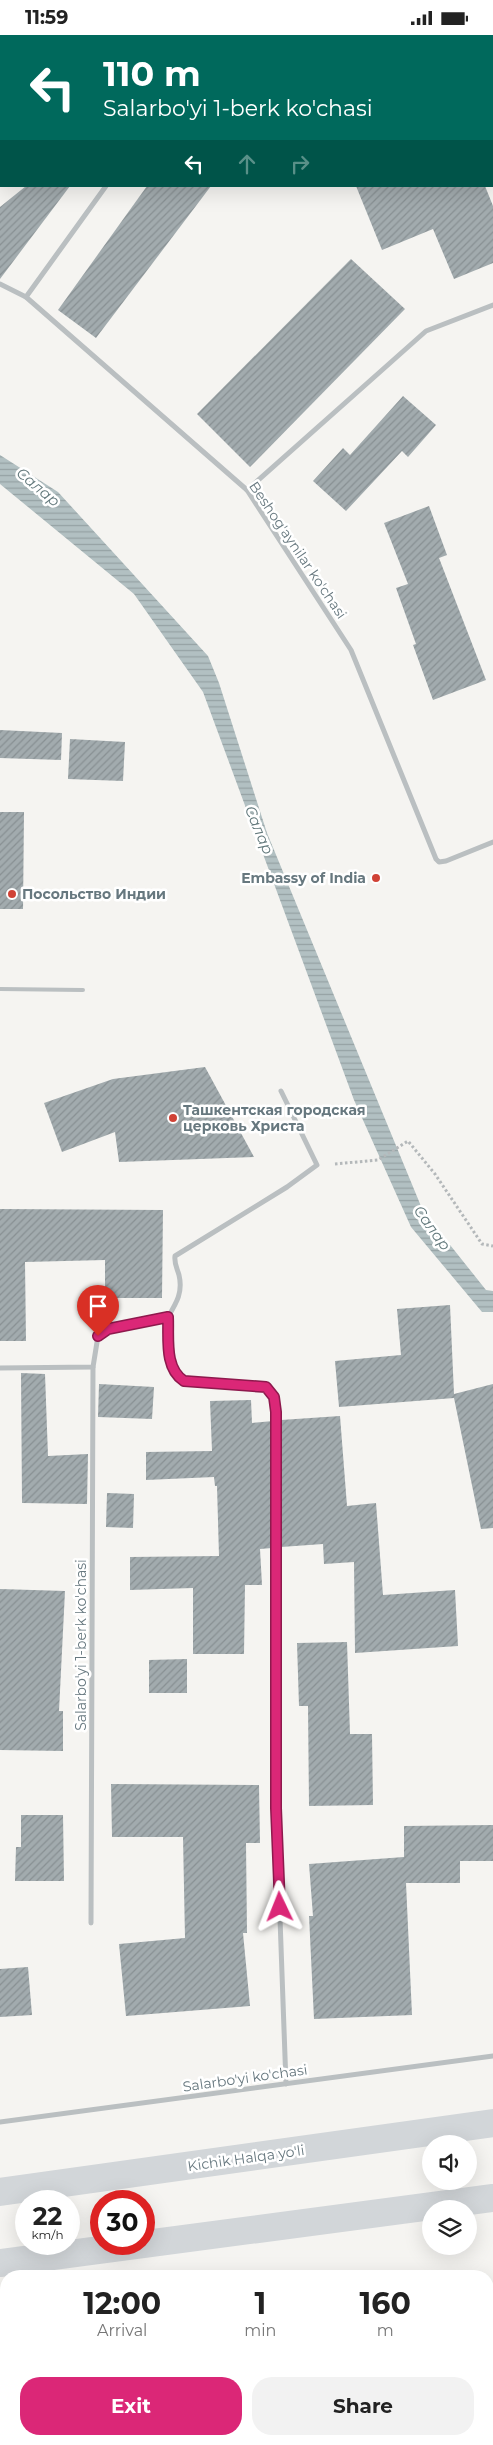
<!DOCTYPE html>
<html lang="en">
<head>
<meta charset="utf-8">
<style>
	:root { --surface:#fff; --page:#f2f2f2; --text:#222; --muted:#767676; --accent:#db2777 }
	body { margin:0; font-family:Montserrat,sans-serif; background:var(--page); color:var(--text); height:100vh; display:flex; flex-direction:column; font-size:19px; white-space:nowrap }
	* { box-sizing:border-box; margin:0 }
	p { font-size:16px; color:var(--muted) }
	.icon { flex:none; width:28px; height:28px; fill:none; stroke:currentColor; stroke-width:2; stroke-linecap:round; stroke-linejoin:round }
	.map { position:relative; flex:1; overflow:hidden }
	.sheet { position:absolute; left:0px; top:2235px; width:494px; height:175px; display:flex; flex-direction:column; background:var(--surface); border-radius:20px 20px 0 0; box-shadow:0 5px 20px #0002 }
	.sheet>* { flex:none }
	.banner { position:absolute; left:0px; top:0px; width:494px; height:152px; box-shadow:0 5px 20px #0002; background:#00695c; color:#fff; overflow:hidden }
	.tools { position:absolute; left:422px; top:2100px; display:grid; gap:10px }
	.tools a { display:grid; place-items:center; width:55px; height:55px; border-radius:50%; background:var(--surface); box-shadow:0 5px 20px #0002; font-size:25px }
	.speed { position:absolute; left:15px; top:2155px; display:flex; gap:10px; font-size:25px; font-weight:700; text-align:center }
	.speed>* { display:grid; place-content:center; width:65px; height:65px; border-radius:50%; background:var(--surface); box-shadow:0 5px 20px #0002; line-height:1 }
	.speed small { font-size:12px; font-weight:400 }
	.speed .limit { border:8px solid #d22; background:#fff; color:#111 }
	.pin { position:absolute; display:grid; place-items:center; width:42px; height:42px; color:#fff; margin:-51px -21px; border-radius:50% 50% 50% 0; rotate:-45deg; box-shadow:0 0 5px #0007 }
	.pin .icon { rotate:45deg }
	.me { position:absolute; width:55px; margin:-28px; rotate:358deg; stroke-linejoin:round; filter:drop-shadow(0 0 4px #0008) }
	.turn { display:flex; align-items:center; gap:18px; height:105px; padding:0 20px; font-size:22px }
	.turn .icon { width:65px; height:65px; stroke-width:2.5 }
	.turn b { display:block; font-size:35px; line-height:42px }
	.lanes { display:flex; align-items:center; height:48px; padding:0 20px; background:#0003; justify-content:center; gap:25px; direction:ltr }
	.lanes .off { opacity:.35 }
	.eta { display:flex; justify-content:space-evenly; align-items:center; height:85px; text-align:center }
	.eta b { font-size:30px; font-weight:700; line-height:35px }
	.cta { display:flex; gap:10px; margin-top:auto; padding:10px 20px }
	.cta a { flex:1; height:58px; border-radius:20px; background:var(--accent); color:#fff; font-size:20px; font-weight:700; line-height:58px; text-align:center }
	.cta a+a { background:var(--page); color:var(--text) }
	.status { display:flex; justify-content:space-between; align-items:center; height:35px; padding:0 25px; background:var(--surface); direction:ltr }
	.status svg { height:14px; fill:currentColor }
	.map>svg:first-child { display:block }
	.water { fill:url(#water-rules) }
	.building { fill:url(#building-hatch) }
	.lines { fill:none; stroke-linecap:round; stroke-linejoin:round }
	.path { stroke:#b4b8ba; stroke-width:3; stroke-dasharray:2.5 2.5; stroke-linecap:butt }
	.service { stroke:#babfc1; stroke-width:4 }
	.minor { stroke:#babfc1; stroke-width:5 }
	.trunk { stroke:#d2d6d9; stroke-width:28 }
	.rail-casing { stroke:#9ca4a7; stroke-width:5.5 }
	.rail { stroke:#fff; stroke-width:4; stroke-dasharray:11; stroke-linecap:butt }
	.route-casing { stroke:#8e194d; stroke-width:12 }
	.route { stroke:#db2777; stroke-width:9 }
	.poi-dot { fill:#d04236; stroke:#fff; stroke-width:2 }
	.labels { text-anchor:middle; stroke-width:5; stroke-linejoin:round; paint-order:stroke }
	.street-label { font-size:14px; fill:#67787f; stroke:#fff }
	.poi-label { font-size:14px; font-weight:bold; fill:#67787f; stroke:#fff; text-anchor:start }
	.water-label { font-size:15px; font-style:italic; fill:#63797c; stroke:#fff }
</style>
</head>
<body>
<div class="status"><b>11:59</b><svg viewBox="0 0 49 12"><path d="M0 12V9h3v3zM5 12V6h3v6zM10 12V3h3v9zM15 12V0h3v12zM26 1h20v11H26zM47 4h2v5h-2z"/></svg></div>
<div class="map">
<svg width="493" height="2410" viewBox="0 0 493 2410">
	<defs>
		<pattern id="water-rules" width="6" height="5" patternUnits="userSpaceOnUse" patternTransform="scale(1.25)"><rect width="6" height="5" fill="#b2c0c2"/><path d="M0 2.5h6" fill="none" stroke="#95a1a3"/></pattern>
		<pattern id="building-hatch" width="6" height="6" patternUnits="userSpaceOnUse" patternTransform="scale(1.25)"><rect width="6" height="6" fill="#a2abae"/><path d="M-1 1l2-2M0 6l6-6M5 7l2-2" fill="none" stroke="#889093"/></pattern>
	</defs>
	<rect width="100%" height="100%" fill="#f5f4f1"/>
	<polygon class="water" points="0,420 58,457 208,621 219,648 267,798 423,1176 486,1255 493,1256 493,1277 482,1277 411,1192 354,1065 203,657 134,559 0,449"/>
	<g class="building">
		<polygon points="26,151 70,151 0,244 0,172"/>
		<polygon points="147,151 211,151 96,303 58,275"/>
		<polygon points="356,151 485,151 493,171 493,228 454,244 433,194 382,215"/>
		<polygon points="351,224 405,274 250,432 197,379"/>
		<polygon points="403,361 436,390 408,422 402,416 346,476 313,446 343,413 350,420"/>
		<polygon points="429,471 447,520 439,523 486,645 433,665 413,610 416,609 396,553 408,549 384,488"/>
		<polygon points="0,695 62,698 61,725 0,723"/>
		<polygon points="70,704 125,707 123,746 68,744"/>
		<polygon points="0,777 24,777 23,874 0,874"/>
		<polygon points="205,1032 254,1122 119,1127 115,1097 62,1117 44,1068 113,1044"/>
		<polygon points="0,1174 163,1175 162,1263 105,1263 105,1225 25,1227 26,1306 0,1306"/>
		<polygon points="450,1270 454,1359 493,1349 493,1493 481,1494 454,1363 339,1372 335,1326 401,1320 397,1274"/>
		<polygon points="21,1338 45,1339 48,1421 88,1419 87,1469 22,1468"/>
		<polygon points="99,1349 154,1352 152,1384 98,1382"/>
		<polygon points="251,1365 252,1388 273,1386 272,1513 260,1514 262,1550 245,1550 244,1619 193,1619 193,1553 130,1555 130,1522 219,1521 217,1451 215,1451 214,1442 146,1445 146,1417 212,1416 210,1366"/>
		<polygon points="340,1381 347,1471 376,1468 383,1560 455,1555 458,1611 355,1618 354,1527 324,1529 323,1509 281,1512 281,1385"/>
		<polygon points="107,1458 134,1459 133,1493 106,1492"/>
		<polygon points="0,1554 65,1556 59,1676 63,1676 63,1716 0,1715"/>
		<polygon points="347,1607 350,1699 372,1699 373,1770 309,1771 308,1671 299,1671 297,1608"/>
		<polygon points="187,1624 187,1658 149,1658 149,1625"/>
		<polygon points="111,1749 259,1750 260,1808 246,1808 247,1898 243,1898 250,1971 126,1981 119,1909 185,1903 183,1802 112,1802"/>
		<polygon points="21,1780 63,1780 64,1846 15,1846 16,1812 21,1812"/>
		<polygon points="493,1790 493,1826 460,1826 460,1848 406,1848 412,1980 314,1984 309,1881 313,1881 309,1829 404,1822 404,1791"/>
		<polygon points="28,1932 32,1980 0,1982 0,1934"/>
	</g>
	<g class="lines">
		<polyline class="path" points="335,1129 378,1125 408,1106 435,1139 482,1209 493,1211"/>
		<polyline class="service" points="0,954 83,955"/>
		<g class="minor">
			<polyline points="137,0 137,1"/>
			<polyline points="463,0 464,1"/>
			<polyline points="492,74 493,75"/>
			<polyline points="0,249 26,262 247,455 351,615 436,824 439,827 446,826 493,807"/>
			<polyline points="26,262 106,151"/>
			<polyline points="247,455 426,296 493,270"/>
			<path d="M168,1282C177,1267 183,1257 179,1240C177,1233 174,1229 175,1221L287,1152L317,1130L281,1056"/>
			<path d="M0,1333L93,1332L98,1301L108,1294L168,1282C169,1303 164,1333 183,1346L266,1352L274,1362L277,1377L276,1773L286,2049"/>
			<polyline points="91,1888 93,1332"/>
			<polyline points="0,2087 493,2021"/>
		</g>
		<g class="trunk">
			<polyline points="0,2157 493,2088"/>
			<polyline points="0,2228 493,2163"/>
		</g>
		<defs>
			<g id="rail">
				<polyline points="488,2387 493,2386"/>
				<polyline points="342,2410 382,2404"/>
				<polyline points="490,2410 493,2410"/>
			</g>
		</defs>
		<use href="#rail" class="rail-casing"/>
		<use href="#rail" class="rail"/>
	</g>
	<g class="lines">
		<defs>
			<path id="route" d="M98,1301L108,1294L168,1282C169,1303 164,1333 184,1346L266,1352L274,1362L276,1377V1773L280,1872"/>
		</defs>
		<use href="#route" class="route-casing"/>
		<use href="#route" class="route"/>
	</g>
	<g class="poi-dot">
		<circle cx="376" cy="843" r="5"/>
		<circle cx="12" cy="859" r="5"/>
		<circle cx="173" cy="1083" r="5"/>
	</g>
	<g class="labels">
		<g class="street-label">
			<text transform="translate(298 515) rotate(56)" y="5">Beshog'aynilar ko'chasi</text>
			<text transform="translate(81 1610) rotate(-90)" y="5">Salarbo'yi 1-berk ko'chasi</text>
			<text transform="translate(245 2043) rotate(-8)" y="5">Salarbo'yi ko'chasi</text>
			<text transform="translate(246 2123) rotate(-8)" y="5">Kichik Halqa yo'li</text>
		</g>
		<g class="poi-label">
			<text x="366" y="848" text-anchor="end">Embassy of India</text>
			<text x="22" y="864">Посольство Индии</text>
			<text x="183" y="1080">Ташкентская городская<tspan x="183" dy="16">церковь Христа</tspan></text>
		</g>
		<g class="water-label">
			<text transform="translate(38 452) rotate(40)" y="5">Салар</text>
			<text transform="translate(259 795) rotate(67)" y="5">Салар</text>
			<text transform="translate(432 1193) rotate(54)" y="5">Салар</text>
		</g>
	</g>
</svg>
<div class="tools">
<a><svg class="icon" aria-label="sound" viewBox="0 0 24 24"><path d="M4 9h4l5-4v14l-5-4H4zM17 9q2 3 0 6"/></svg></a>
<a><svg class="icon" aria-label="layers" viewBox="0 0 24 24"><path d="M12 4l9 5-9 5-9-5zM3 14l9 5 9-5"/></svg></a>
</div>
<div class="speed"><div>22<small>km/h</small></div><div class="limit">30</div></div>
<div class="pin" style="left:98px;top:1301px;background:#d93025"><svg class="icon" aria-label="arrive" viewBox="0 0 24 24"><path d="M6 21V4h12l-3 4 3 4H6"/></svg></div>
<svg class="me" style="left:280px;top:1872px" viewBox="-20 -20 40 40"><path d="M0-17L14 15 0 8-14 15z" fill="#db2777" stroke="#fff" stroke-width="4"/></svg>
<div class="banner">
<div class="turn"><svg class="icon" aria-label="left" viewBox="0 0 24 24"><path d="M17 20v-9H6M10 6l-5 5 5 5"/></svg><div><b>110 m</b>Salarbo'yi 1-berk ko'chasi</div></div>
<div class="lanes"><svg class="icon" aria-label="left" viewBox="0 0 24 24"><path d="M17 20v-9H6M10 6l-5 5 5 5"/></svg><svg class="icon off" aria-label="ahead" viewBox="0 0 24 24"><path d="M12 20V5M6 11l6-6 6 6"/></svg><svg class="icon off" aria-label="right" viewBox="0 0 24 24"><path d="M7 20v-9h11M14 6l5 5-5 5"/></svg></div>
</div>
<section class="sheet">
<div class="eta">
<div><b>12:00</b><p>Arrival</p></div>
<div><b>1</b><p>min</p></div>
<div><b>160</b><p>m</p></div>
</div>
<div class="cta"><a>Exit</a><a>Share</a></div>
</section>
</div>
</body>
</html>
